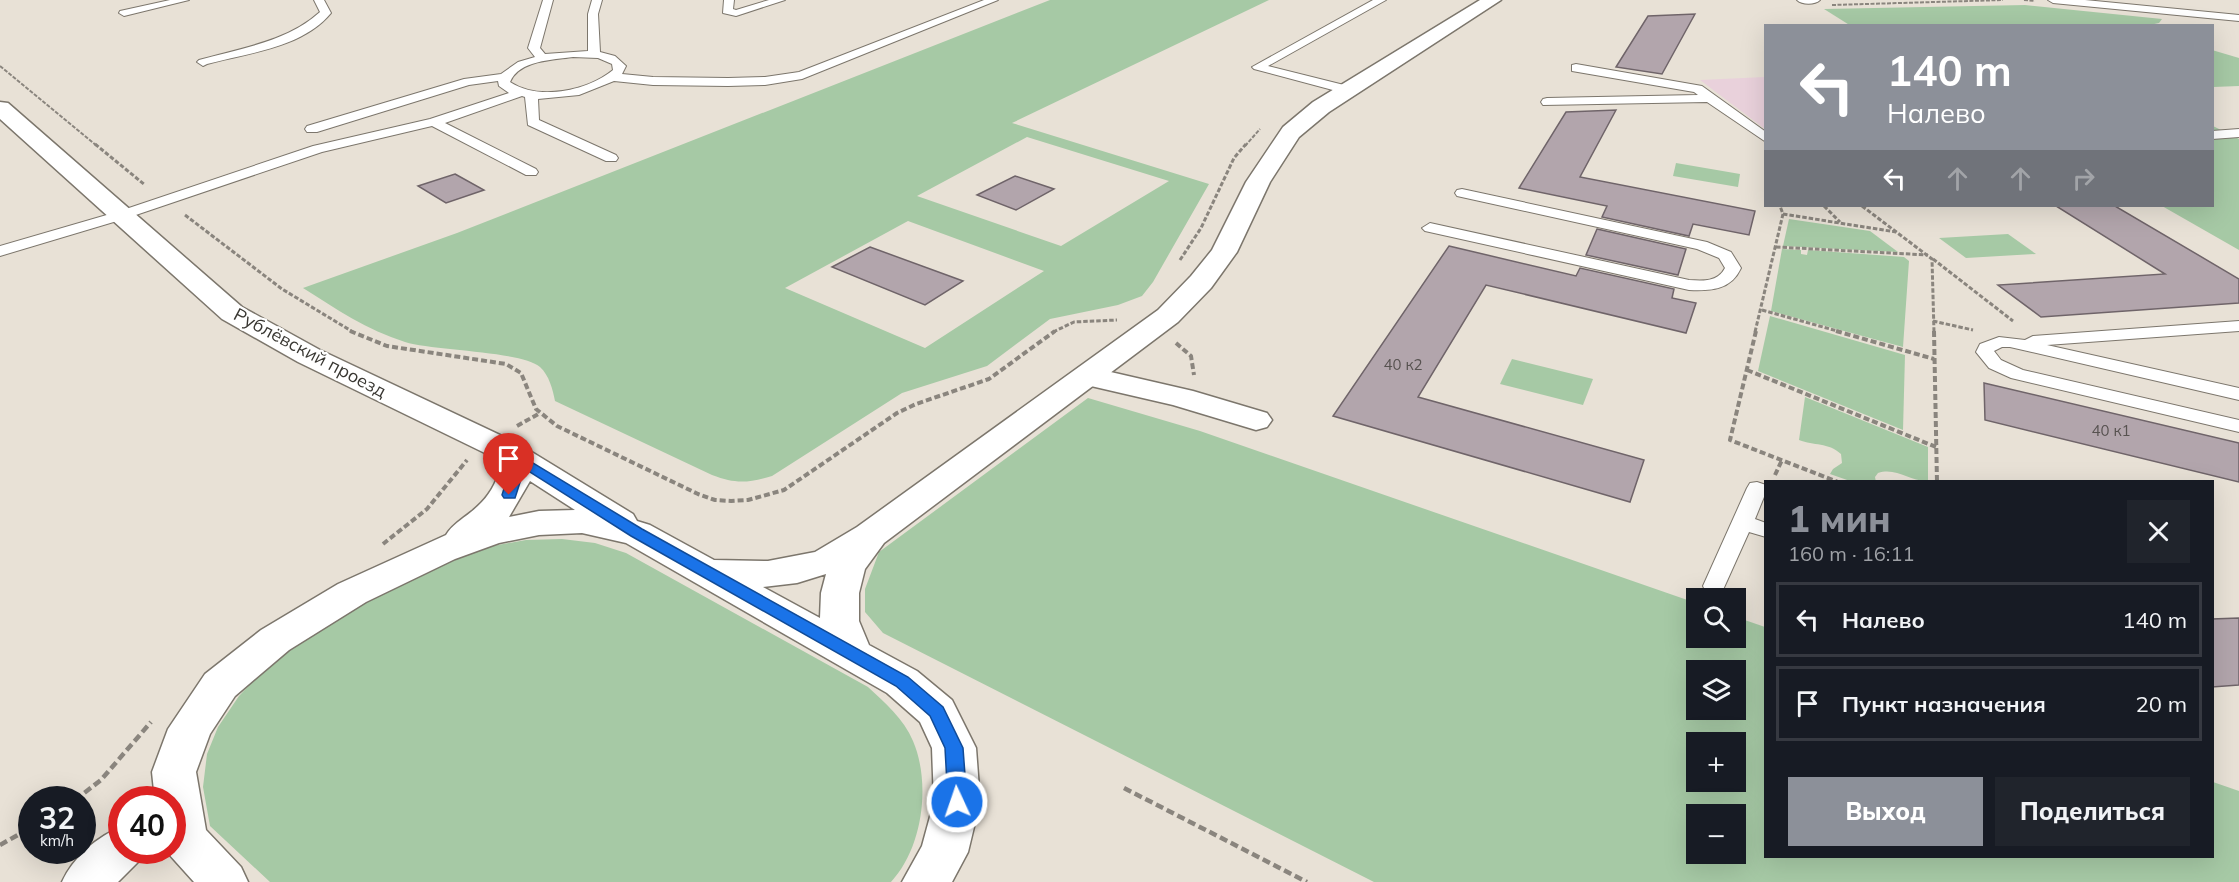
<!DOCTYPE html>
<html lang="ru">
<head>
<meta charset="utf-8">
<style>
	:root { --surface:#171b24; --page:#20242c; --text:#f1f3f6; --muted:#9ea1a6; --line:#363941; --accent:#8c9099 }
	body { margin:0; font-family:Mulish,sans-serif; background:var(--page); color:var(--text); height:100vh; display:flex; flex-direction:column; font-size:22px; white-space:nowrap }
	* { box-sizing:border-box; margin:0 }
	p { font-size:20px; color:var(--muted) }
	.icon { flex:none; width:33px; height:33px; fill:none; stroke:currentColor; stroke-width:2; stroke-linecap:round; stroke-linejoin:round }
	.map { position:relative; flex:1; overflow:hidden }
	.panel { position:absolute; left:1764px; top:480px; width:450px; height:378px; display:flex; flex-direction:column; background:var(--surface); border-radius:0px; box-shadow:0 6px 24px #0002 }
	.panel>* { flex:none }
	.top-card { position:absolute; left:1764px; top:24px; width:450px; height:183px; border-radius:0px; box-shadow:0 6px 24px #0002; background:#8c9099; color:#fff; overflow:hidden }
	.tools { position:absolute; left:1686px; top:588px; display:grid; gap:12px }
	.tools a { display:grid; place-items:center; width:60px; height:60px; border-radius:0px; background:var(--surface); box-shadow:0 6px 24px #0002; font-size:30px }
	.speed { position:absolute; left:18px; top:786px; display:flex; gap:12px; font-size:30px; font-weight:700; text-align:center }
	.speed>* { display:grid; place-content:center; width:78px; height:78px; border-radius:50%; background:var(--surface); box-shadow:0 6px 24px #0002; line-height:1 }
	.speed small { font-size:15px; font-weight:400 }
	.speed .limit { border:9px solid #d22; background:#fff; color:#111 }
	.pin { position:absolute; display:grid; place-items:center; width:51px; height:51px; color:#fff; margin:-62px -26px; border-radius:50% 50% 50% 0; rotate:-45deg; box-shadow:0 0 6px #0007 }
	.pin .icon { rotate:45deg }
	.me { position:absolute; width:66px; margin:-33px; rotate:357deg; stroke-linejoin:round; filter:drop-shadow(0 0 4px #0008) }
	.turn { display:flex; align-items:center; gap:21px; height:126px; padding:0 24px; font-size:27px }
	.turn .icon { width:78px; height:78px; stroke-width:2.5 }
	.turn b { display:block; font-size:42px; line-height:51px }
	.lanes { display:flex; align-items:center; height:57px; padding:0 24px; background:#0003; justify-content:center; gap:30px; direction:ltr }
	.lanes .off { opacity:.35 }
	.round { display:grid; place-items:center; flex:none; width:63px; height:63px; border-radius:0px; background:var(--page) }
	.overview { display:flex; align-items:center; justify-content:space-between; height:102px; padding:0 24px }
	h1 { font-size:36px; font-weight:800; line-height:45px; color:var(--accent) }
	.primary-button { display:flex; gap:12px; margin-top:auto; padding:12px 24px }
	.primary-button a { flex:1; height:69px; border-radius:0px; background:var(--accent); color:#fff; font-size:24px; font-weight:800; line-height:69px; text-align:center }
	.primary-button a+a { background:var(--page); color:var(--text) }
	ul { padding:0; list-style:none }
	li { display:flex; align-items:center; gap:18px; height:75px; margin:0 12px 9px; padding:0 12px; border:3px solid var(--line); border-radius:0px }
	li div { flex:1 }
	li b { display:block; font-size:22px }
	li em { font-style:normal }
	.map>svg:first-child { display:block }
	.education { fill:#e9d1db }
	.green { fill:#a6c9a5; fill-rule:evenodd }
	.building { fill:#b2a5ac; stroke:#6f6469; stroke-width:1.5 }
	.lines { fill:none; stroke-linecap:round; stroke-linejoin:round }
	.service-casing { stroke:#7c766c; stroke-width:2 }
	.minor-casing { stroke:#7c766c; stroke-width:3 }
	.tertiary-casing { stroke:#7c766c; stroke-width:3 }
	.path-far3 { stroke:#8a857e; stroke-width:2; stroke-dasharray:4 1.5; stroke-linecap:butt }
	.path-far2 { stroke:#8a857e; stroke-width:3; stroke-dasharray:4.5 2; stroke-linecap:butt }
	.path-far1 { stroke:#8a857e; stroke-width:4; stroke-dasharray:6 3; stroke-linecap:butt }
	.path { stroke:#8a857e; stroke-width:4.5; stroke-dasharray:8 4; stroke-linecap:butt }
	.service { fill:#fff; fill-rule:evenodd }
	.minor { fill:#fff; fill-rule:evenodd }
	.tertiary { fill:#fff; fill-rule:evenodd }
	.route { fill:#1a73e8; stroke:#114b97; stroke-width:1.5 }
	.labels { text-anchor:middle; stroke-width:4.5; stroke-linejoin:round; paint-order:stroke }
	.number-label { font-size:15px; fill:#575250 }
	.street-label { font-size:18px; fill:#393732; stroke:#fff }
</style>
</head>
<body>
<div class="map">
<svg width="2239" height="882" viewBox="0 0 2239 882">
	<rect width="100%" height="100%" fill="#e8e1d6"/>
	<polygon class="education" points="1765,77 1765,129 1700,80"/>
	<g class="green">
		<path d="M1050,0H1269L1012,123L1209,184L1153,282L1142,296L1118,305L1050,319L987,366L902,393L772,476C747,483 736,484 712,475L555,401C553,390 549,375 540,367C522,351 434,351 405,342C367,330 336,309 303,288L457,233ZM1027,137L1169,181L1061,246L917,196ZM908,221L1044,271L925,348L785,288Z"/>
		<polygon points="2025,5 2162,19 2159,23 2145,26 1851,26 1824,9"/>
		<polygon points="2212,50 2239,58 2239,86 2213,87"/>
		<polygon points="2213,126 2239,139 2239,250 2162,206 2212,206"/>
		<polygon points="1676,163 1740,174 1738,187 1673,176"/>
		<polygon points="1789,219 1870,231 1898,252 1783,246"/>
		<polygon points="2008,234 2036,254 1966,258 1939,238"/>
		<polygon points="1782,249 1801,250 1801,254 1807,255 1808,250 1904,257 1909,261 1903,347 1771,311"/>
		<polygon points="1770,316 1905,355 1903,430 1758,371"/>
		<polygon points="1512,359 1593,379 1583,405 1500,384"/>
		<path d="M1805,397L1928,447V481C1910,482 1897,467 1878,473L1875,477L1876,482L1850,481L1830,474L1833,469L1842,463L1841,454C1828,442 1814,446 1799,440Z"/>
		<path d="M1088,398L1200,431L1696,603V638H1736V617L1765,627L1766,856H2212L2213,782L2239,791V882H1374L883,633L865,612V589L879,552ZM1696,670H1736V710H1696ZM1696,742H1736V782H1696ZM1736,814V854H1696V814Z"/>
		<path d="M562,539L595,543L626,553L868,687C885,703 904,719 913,741C931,783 923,848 891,882H270L210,826L203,787L207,754L218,727L239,696L270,663L306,638L415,573L487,547L526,540Z"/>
	</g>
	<g class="building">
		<polygon points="1695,14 1662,74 1616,67 1648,16"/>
		<polygon points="1616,110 1580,177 1755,211 1749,235 1693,224 1689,236 1602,217 1607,206 1519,188 1566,112"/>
		<polygon points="455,174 484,190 446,203 418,186"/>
		<polygon points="1015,176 1054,189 1016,210 977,195"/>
		<polygon points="2056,206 2115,206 2239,279 2239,303 2041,317 1998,285 2165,274"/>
		<polygon points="1597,229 1686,249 1678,275 1586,255"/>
		<polygon points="1449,246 1576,276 1580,268 1674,289 1672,298 1696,303 1686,333 1486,285 1418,397 1644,460 1630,502 1333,416"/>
		<polygon points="870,247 963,281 925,305 832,267"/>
		<polygon points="1984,383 2239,443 2239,482 1985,420"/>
		<polygon points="2239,618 2239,685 2212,687 2212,619"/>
	</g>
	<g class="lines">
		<defs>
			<g id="service">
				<polygon points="170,0 189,0 124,16 119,13 120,11"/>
				<path d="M314,0H324L331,13C302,48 248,53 207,64L203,66L197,62L199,60C241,48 287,42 320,12Z"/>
				<path d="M543,0H553L540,48L545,54L588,51V14L592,0H602L598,14L600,52L615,56L626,66L622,74L653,77L728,78L765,77L799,72L984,0H998L802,79L765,85L728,86L653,85L614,81L579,95L538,99L539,120L616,155L618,158L616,161H606L528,125L525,97L522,96L445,123L536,169L538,172L536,175H526L432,126L322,152L127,218L0,256V246L117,212L313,146L430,119L509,93L499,86L498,81L469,85L317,132H307L305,129L307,126L464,79L501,74L518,62L535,57L528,48ZM573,57L598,58L612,64L613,70C587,91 539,101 510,82C519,60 553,60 573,57Z"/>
				<polygon points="724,0 734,0 733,9 736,10 769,0 785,0 736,16 723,13"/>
				<polygon points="1373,0 1386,0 1268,66 1352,87 1352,93 1344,93 1254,69 1252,67"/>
				<path d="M1797,0H1820C1815,5 1802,5 1797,0Z"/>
				<polygon points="2048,0 2085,0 2239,15 2239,21 2053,3"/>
				<polygon points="1576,64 1702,86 1766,132 1766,142 1707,102 1543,105 1541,102 1543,99 1547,98 1698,95 1694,92 1572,71 1572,65"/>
				<polygon points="2239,129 2239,137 2212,139 2212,131"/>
				<path d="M1462,189L1707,242L1731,252L1741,268C1731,290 1711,291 1689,290L1425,231L1422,228L1430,223L1689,280C1703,281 1718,282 1725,268L1719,258L1697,249L1457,196L1455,193L1457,190Z"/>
				<polygon points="2239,321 2239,331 2047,345 2239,388 2239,400 2010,347 2002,347 1994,351 2001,360 2023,370 2239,420 2239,432 2011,378 1989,368 1976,352 1980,344 1999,337 2025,340 2033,336"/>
				<polygon points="1757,482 1766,485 1766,492 1755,519 1766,523 1766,537 1749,532 1722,592 1714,594 1706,592 1703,586 1747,488 1750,483"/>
			</g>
			<polygon id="minor" points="1089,367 1193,391 1267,413 1272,420 1267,427 1256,430 1173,405 1078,383 1074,376 1078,369"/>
			<g id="tertiary">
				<path d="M1480,0H1501L1329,112L1299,137L1270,182L1237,252L1211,288L1178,322L884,543L865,569L859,593V621L869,645L917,671L952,700L976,748L980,802L968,852L952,882H902L922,846L934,802L932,748L920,722L887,693L626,543L582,533L539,535L499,543L455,559L366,602L289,650L235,696L210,734L196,772L206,830L241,867L248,882H194L167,852V850H172V800H155L152,772L168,729L205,674L261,630L338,584L446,535C452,525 461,520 471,512C485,501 493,490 499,473L491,456L298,362L222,319L0,119V102L8,103L242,307L320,350L517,443L633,514L637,521L650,525L714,560L768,561L815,552L857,527L1158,310L1191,276L1212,250L1246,182L1283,127L1313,102ZM530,481L575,510L539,511L509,517ZM826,574L821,593L820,618L763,587L797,583Z"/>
				<path d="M122,827V850H144L139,861L118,882H62C73,858 97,836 122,827Z"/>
			</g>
		</defs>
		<use href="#service" class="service-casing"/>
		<use href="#minor" class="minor-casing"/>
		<use href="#tertiary" class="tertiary-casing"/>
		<g class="path-far3">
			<polyline points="2024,0 2035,1"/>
			<polyline points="1832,5 2003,0"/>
			<polyline points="0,66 97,146"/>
			<polyline points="1245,146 1260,129"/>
		</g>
		<g class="path-far2">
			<polyline points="95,144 145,185"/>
			<polyline points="1824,206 1840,222"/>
			<polyline points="1862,206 1932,259 1934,332"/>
			<polyline points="1783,214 1896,232"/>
			<polyline points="185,215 282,289 353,332"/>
			<polyline points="1776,247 1928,255"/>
			<polyline points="1933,259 2013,321"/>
			<polyline points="1180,260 1201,228 1234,158 1246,144"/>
			<polyline points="1762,310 1841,332"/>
			<polyline points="1933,321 1973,330"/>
			<polyline points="1053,332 1074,322 1117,320"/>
			<polyline points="1755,332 1783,214 1780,206"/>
		</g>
		<g class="path-far1">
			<polyline points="350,331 387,346 506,364 521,373 536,409 557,426 698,494 715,500 731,501 748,500 784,490 897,413 916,404 989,379 1055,331"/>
			<polyline points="1756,331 1730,440 1838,482"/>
			<polyline points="1836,331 1934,359"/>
			<polyline points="1934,331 1937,482"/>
			<polyline points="1176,343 1191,356 1194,375"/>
			<polyline points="1747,370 1936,447"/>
			<polyline points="517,426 540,413"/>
			<polyline points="1775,475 1782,460"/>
			<polyline points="383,544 427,509 467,460"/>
		</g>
		<g class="path">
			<polyline points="1124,788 1307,882"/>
			<polyline points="75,800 101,780 151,722"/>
			<polyline points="0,845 32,827"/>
		</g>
		<use href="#service" class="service"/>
		<use href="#minor" class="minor"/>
		<use href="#tertiary" class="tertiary"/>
	</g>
	<polygon class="route" points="505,446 642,529 908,677 943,707 963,748 967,802 964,807 957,810 951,807 948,802 945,748 930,716 896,686 631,536 519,465 523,473 515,498 504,498 502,495 509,473 498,450"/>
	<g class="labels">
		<g class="number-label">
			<text x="1403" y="370">40 к2</text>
			<text x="2111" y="436">40 к1</text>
		</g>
		<g class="street-label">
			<text transform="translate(310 353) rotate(28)" y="6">Рублёвский проезд</text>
		</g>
	</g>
</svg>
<div class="tools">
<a><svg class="icon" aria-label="search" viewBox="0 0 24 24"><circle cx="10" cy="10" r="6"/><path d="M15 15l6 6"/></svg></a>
<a><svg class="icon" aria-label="layers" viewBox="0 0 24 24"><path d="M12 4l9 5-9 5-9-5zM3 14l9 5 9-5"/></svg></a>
<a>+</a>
<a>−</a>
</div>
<div class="speed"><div>32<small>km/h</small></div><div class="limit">40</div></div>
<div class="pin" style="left:509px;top:495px;background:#d93025"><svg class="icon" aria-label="arrive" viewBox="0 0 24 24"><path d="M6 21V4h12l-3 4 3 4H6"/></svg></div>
<svg class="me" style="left:957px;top:802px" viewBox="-20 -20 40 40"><circle r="17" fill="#1a73e8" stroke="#fff" stroke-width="3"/><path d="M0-11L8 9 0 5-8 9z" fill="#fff"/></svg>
<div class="top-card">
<div class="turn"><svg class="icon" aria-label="left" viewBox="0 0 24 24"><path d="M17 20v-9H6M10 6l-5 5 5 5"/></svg><div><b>140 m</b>Налево</div></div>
<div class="lanes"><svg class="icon" aria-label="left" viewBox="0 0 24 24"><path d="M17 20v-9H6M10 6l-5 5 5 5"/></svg><svg class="icon off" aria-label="ahead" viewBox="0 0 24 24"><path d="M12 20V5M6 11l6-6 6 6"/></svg><svg class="icon off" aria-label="ahead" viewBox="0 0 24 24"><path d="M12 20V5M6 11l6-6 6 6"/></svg><svg class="icon off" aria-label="right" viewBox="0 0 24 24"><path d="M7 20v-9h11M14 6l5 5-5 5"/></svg></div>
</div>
<section class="panel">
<div class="overview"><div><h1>1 мин</h1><p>160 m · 16:11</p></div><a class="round"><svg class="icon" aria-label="close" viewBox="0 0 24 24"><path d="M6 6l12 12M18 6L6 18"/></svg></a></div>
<ul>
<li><svg class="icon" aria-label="left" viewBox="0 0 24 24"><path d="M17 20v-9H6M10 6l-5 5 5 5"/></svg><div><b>Налево</b></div><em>140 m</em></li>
<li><svg class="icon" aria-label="arrive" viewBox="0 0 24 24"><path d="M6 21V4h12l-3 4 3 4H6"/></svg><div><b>Пункт назначения</b></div><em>20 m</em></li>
</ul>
<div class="primary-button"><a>Выход</a><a>Поделиться</a></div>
</section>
</div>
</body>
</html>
